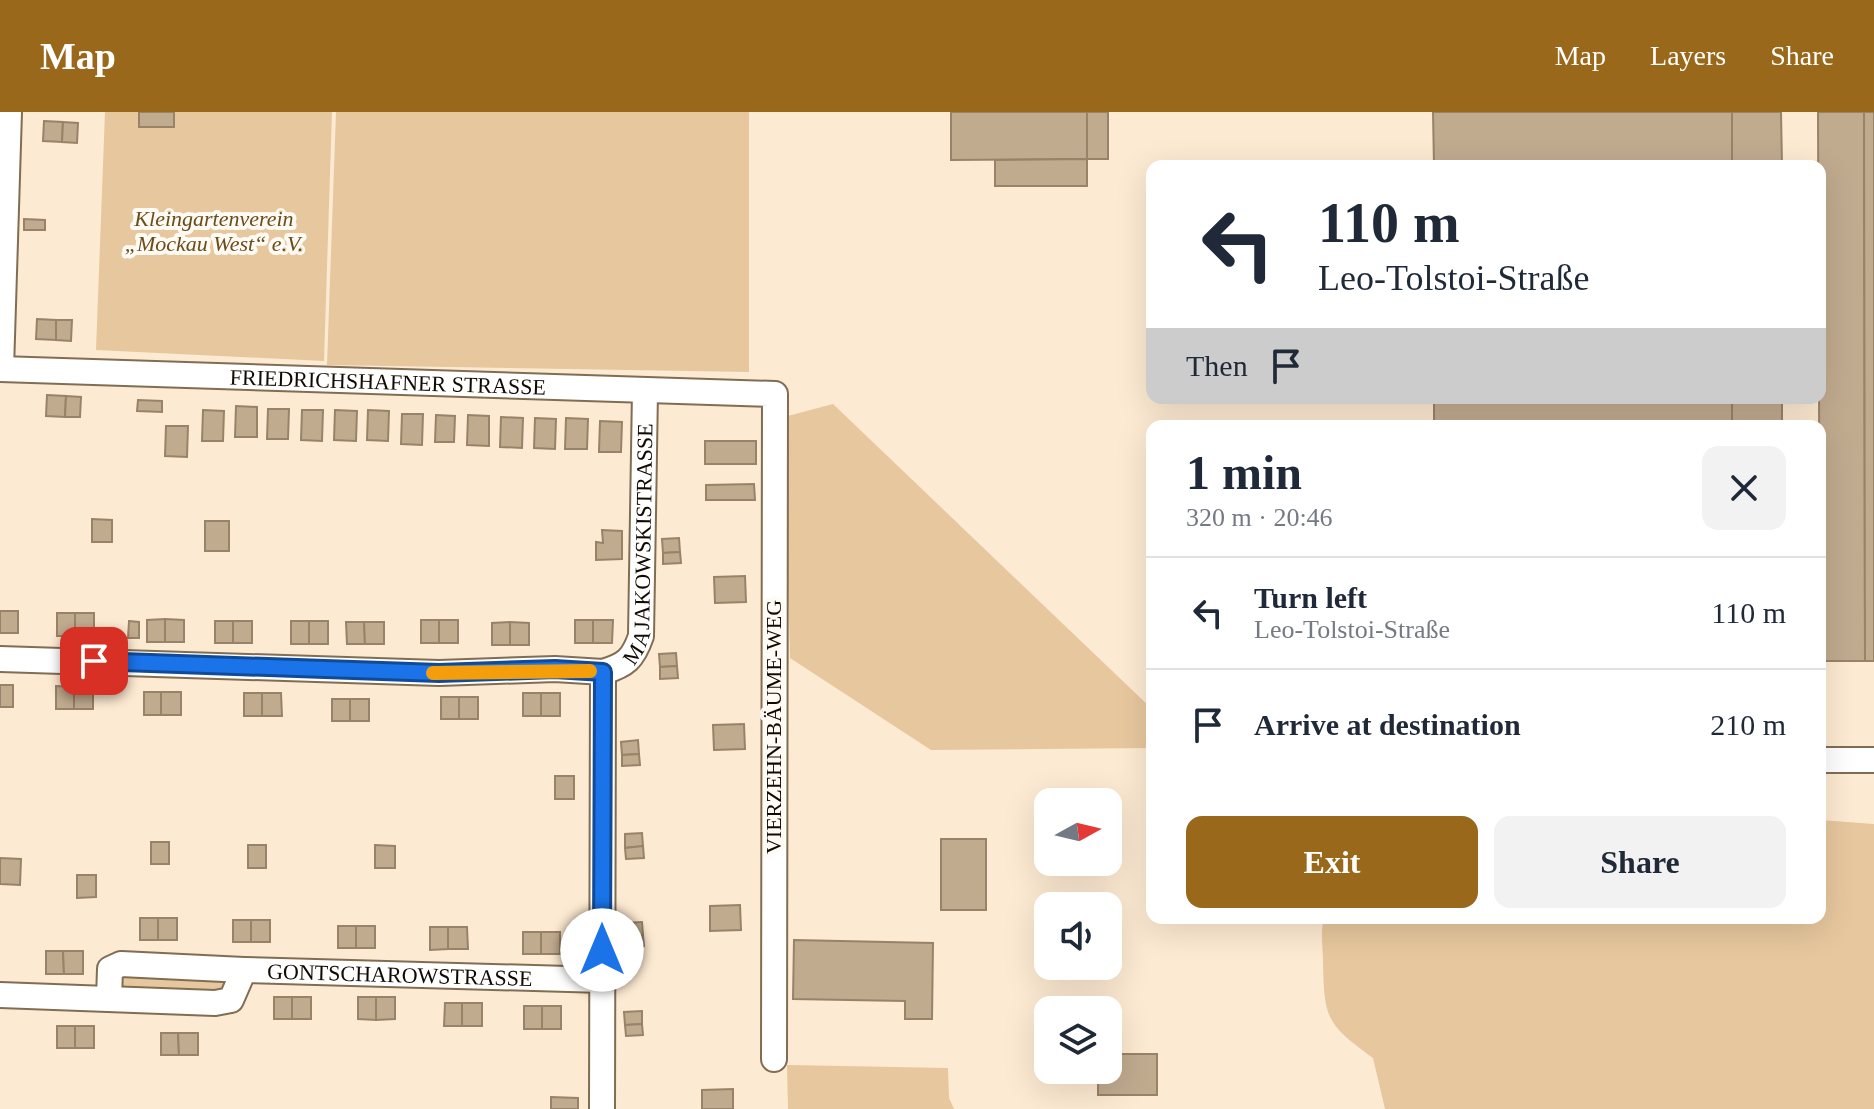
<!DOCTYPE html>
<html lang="en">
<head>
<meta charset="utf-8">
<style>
	:root { --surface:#fff; --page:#f2f2f3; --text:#1f2937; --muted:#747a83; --line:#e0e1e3; --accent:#99681a }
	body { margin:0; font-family:"Times New Roman",serif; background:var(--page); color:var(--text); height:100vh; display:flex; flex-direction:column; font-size:30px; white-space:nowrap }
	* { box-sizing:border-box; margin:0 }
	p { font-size:26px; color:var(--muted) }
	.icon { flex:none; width:44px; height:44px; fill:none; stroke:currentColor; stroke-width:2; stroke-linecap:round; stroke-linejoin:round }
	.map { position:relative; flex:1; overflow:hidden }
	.drawer { position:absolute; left:1146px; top:308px; width:680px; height:504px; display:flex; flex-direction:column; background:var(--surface); border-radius:16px; box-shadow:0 8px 32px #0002 }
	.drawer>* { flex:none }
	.top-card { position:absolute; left:1146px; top:48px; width:680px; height:244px; border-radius:16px; box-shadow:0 8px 32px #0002; background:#fff; color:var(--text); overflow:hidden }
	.needle { width:52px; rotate:82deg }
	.buttons { position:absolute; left:1034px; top:676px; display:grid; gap:16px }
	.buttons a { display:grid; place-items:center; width:88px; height:88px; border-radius:16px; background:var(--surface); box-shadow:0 8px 32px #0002; font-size:40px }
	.pin { position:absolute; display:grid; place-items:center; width:68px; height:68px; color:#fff; margin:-34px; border-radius:16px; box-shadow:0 4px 12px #0006 }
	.me { position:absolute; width:88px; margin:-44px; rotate:0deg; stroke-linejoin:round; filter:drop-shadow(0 0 6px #0008) }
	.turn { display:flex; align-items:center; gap:28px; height:168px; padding:0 40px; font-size:36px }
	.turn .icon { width:104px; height:104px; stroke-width:2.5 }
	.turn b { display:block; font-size:56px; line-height:68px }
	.then { display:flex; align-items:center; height:76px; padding:0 40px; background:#0003; gap:16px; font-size:30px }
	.round { display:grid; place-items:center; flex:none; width:84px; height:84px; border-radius:16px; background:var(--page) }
	.headline { display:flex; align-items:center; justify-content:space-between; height:136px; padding:0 40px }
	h1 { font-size:48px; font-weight:700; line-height:60px }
	.button { display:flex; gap:16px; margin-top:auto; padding:16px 40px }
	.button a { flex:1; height:92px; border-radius:16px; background:var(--accent); color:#fff; font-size:32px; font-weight:700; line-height:92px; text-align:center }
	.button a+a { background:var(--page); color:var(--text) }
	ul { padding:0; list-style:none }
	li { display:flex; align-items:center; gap:24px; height:112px; padding:0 40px; border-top:2px solid var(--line) }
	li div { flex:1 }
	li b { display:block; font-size:30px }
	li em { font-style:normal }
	header { display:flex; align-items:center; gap:48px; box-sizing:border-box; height:112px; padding:0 40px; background:var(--accent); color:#fff }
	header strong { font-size:38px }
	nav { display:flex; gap:44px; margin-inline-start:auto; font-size:28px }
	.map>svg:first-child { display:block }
	.green { fill:#e7c79e }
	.building { fill:#c1ab8f; stroke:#998368; stroke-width:2 }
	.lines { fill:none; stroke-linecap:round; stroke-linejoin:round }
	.minor-casing { stroke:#816d52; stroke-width:28 }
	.minor { stroke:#fff; stroke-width:24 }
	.route-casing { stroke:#114b97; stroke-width:20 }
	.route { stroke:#1a73e8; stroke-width:14 }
	.slow { stroke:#f59e0b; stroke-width:14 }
	.labels { text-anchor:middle; stroke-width:8; stroke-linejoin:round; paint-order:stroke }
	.park-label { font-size:22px; font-style:italic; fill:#6c4b1a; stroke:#fefaf4 }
	.street-label { font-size:22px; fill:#110a02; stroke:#fefaf4 }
</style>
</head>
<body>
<header>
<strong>Map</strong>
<nav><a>Map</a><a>Layers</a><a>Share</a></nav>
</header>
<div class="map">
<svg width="1874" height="997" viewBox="0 0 1874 997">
	<rect width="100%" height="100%" fill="#fdead2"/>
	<g class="green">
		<polygon points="105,0 332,0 324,249 96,238"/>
		<polygon points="336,0 749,0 749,260 327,253"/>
		<polygon points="833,292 1152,597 1152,636 931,638 790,546 784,305"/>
		<path d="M1820,708L1874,712V997H1385L1373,946C1327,912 1324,908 1323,849C1323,835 1320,820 1324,806H1820Z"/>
		<polygon points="121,859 227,868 223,880 122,880 115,867"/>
		<polygon points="787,953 948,956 949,986 954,997 788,997"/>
	</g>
	<g class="building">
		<rect x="139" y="0" width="35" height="15"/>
		<polygon points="951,0 1087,0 1087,47 951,48"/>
		<rect x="1087" y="0" width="21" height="47"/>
		<polygon points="1433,0 1732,0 1732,54 1434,54"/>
		<polygon points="1732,0 1781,0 1782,54 1732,54"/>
		<polygon points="1818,0 1864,0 1865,549 1820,549"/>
		<polygon points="1864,0 1874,0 1874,549 1865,549"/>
		<polygon points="44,9 63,10 62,30 43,29"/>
		<polygon points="63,10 78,11 77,31 62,30"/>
		<polygon points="1087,47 1087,74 995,74 995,48"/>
		<polygon points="24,107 45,108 45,118 24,118"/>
		<polygon points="37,207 56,208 56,228 36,227"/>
		<polygon points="56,208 72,208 71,229 56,228"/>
		<polygon points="47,283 66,284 65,305 46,304"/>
		<polygon points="66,284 81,285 80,305 65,305"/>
		<rect x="1434" y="286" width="298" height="28"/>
		<rect x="1732" y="286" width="50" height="28"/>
		<polygon points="138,288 162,289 162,300 137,299"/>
		<polygon points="236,294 257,295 257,325 235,325"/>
		<polygon points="268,297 289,297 288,327 267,327"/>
		<polygon points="203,298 224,299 223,329 202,329"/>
		<polygon points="302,298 323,298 322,329 301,328"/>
		<polygon points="335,298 357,299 356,329 334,328"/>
		<polygon points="368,298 389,299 388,329 367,328"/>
		<polygon points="402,302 423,302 422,333 401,332"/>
		<polygon points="436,303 455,304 454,330 435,330"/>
		<polygon points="468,303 489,304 489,334 467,333"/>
		<polygon points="501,305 523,306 522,336 500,335"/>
		<polygon points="535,306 556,307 555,337 534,336"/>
		<polygon points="566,306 588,307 587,337 565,337"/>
		<polygon points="600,309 622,310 621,340 599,340"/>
		<polygon points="166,314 188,314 187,345 165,344"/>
		<rect x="705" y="329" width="51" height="23"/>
		<polygon points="754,372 755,388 706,388 706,373"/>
		<polygon points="92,407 112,408 112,430 92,430"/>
		<rect x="205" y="409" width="24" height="30"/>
		<polygon points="602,418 622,419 622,447 596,448 596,430 603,431"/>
		<polygon points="679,426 680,440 663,441 662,427"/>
		<polygon points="680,440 681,451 663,452 663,441"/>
		<polygon points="745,464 746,490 715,491 714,465"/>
		<rect x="0" y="499" width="18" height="22"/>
		<rect x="57" y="501" width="18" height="23"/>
		<rect x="75" y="501" width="19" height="23"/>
		<polygon points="165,507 165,530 147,530 147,508"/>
		<polygon points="165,507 184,508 184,530 165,530"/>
		<rect x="421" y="508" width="18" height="23"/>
		<rect x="439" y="508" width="19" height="23"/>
		<rect x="575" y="508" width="18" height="23"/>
		<polygon points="593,508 613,508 612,531 593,531"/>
		<polygon points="129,509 139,510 139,526 128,526"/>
		<rect x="215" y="509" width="18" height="22"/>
		<rect x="233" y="509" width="19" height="22"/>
		<rect x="291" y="509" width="18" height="23"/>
		<rect x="309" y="509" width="19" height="23"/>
		<polygon points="346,510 364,510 365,532 347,532"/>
		<polygon points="364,510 384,510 384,532 365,532"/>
		<polygon points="510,510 529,511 529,533 510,533"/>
		<polygon points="510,510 510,533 492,533 492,511"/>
		<polygon points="676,541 677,554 660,555 659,542"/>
		<polygon points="677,554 678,566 660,567 660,555"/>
		<rect x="0" y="573" width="13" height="22"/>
		<polygon points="56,574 74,575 74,597 56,597"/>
		<polygon points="93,574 93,597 74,597 74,575"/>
		<rect x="144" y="580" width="17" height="23"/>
		<rect x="161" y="580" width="20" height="23"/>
		<rect x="244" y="581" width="18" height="23"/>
		<polygon points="262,581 281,581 282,604 262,604"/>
		<rect x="523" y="581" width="18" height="23"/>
		<rect x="541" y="581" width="19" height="23"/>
		<rect x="441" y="585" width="18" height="22"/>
		<rect x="459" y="585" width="19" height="22"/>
		<rect x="332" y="587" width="18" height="22"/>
		<rect x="350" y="587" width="19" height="22"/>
		<polygon points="744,612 745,637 714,638 713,613"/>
		<polygon points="638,628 639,642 622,643 621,630"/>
		<polygon points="639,642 640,653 622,654 622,643"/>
		<rect x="555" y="664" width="19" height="23"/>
		<polygon points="642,721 643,734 625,736 625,722"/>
		<rect x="941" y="727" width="45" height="71"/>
		<rect x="151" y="730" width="18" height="22"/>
		<rect x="248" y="733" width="18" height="23"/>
		<polygon points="375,733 395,734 395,756 375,756"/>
		<polygon points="643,734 644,746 626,747 625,736"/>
		<polygon points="0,746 21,747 20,773 0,772"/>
		<polygon points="77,763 96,763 96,785 77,786"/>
		<polygon points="740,793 741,818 710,819 710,794"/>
		<rect x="140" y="806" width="18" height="22"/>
		<rect x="158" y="806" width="19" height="22"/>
		<rect x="233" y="808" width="18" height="22"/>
		<rect x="251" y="808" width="19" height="22"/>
		<polygon points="642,810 643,823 625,824 625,811"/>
		<rect x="338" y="814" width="18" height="22"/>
		<rect x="356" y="814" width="19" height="22"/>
		<polygon points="430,815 448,815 448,837 430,838"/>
		<polygon points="448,815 467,815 468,837 448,837"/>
		<rect x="523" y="820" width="18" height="22"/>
		<rect x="541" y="820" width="19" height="22"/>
		<polygon points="643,823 644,834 626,836 625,824"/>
		<polygon points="794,828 933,831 932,907 905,907 905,889 793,887"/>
		<polygon points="46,839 63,839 64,862 46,862"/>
		<polygon points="63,839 83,839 83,862 64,862"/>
		<rect x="274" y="885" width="18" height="22"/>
		<rect x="292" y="885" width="19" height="22"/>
		<polygon points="358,885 376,885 376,908 358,907"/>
		<polygon points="376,885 395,885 395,907 376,908"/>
		<polygon points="445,891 462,891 462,914 444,914"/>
		<rect x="462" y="891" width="20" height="23"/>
		<rect x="524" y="894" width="18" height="23"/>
		<rect x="542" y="894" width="19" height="23"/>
		<polygon points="642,899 642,912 625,913 624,900"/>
		<polygon points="642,912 643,923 626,924 625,913"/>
		<rect x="57" y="914" width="18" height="22"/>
		<rect x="75" y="914" width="19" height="22"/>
		<polygon points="161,921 178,921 179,943 161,943"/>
		<polygon points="178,921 198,921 198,943 179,943"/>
		<polygon points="1108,942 1157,942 1157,983 1098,983 1098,958 1108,958"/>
		<polygon points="733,977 733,997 702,997 702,978"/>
		<polygon points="551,985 578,986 578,997 551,997"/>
	</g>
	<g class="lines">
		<defs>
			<g id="minor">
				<path id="s1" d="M0,257L775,282L774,947"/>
				<polyline points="1,257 9,0"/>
				<polyline points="0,547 439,561 555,557 603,560"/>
				<polyline points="1820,648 1874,648"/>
				<path id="s2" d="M0,883L215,891L231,888L244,858L603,868"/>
				<polyline points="109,887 110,857 121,852 244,858"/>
				<path id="s3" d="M602,997L603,560C626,553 633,547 641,524L645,279"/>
			</g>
		</defs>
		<use href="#minor" class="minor-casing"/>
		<use href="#minor" class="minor"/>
	</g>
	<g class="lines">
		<defs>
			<polyline id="route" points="94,549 439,561 555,557 603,560 602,838"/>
		</defs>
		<use href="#route" class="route-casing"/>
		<use href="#route" class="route"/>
		<polyline class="slow" points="433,561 590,559"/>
	</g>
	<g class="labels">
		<g class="park-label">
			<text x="214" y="114">Kleingartenverein<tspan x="214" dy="25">„Mockau West“ e.V.</tspan></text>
		</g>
		<g class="street-label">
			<text dy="8" stroke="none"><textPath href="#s1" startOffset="388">FRIEDRICHSHAFNER STRASSE</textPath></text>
			<text dy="8" stroke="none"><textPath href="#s3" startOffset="584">MAJAKOWSKISTRASSE</textPath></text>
			<text transform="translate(773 615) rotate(-90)" y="8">VIERZEHN-BÄUME-WEG</text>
			<text dy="8" stroke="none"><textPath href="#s2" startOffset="420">GONTSCHAROWSTRASSE</textPath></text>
		</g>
	</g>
</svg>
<div class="buttons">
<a><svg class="needle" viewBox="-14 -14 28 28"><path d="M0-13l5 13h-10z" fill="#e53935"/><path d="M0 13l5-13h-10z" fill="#747a83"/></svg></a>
<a><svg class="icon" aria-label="sound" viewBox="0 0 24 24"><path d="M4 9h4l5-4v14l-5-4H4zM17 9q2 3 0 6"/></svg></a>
<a><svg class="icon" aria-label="layers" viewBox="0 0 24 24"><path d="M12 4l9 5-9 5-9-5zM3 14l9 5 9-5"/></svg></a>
</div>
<div class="pin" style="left:94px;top:549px;background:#d93025"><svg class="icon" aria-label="arrive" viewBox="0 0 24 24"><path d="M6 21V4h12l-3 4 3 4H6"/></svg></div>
<svg class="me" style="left:602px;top:838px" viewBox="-20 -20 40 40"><circle r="19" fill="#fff"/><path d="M0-13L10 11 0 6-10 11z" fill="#1a73e8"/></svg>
<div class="top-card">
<div class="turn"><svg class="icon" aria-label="left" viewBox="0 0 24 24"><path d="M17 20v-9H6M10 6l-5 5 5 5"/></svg><div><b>110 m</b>Leo-Tolstoi-Straße</div></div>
<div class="then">Then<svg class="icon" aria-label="arrive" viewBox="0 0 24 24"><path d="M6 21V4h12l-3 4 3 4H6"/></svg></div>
</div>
<section class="drawer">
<div class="headline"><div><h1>1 min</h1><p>320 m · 20:46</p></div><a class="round"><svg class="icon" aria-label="close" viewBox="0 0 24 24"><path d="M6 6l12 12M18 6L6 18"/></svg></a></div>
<ul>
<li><svg class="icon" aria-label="left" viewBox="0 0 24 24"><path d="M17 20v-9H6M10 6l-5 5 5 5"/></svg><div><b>Turn left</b><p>Leo-Tolstoi-Straße</p></div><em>110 m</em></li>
<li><svg class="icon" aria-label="arrive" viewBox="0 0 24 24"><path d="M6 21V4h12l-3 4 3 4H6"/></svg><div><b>Arrive at destination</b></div><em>210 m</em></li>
</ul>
<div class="button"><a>Exit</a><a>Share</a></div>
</section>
</div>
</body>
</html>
